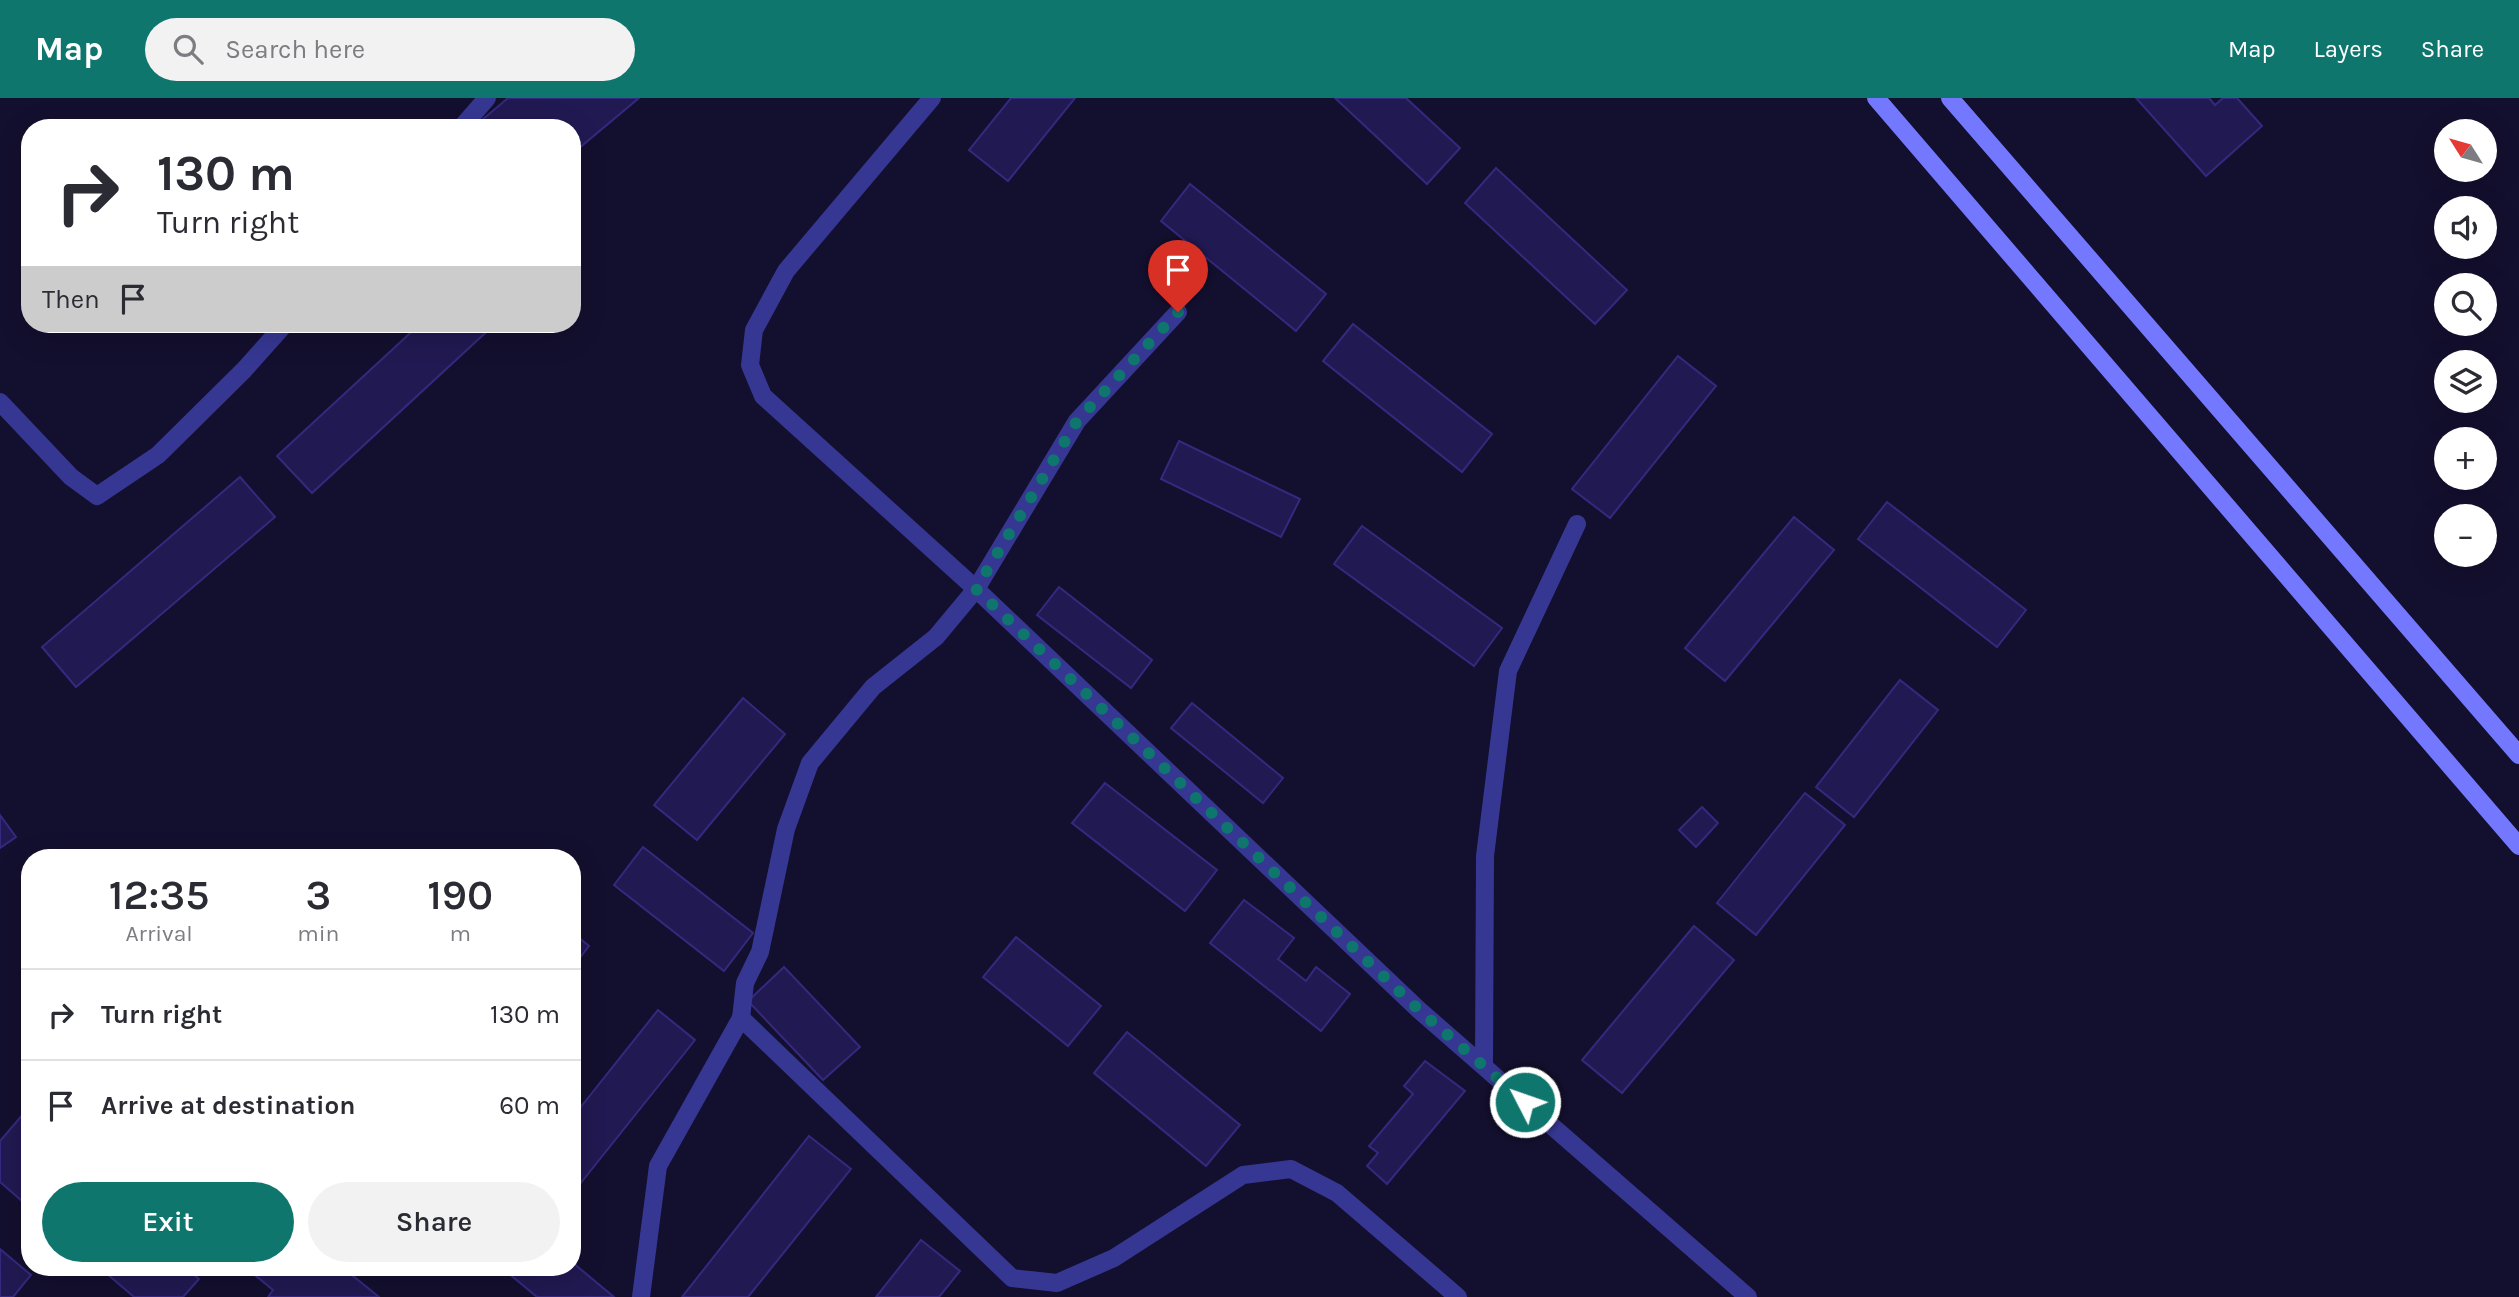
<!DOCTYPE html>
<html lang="en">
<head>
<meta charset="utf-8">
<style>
	:root { --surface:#fff; --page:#f2f2f3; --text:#2b2b33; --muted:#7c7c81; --line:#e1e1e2; --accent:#0f766e }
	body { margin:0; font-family:Karla,sans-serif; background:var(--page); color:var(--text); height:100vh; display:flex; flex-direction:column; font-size:26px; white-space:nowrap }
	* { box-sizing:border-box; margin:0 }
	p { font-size:23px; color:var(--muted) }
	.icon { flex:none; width:38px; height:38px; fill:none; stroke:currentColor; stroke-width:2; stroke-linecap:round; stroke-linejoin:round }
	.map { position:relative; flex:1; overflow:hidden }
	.side { position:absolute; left:21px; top:751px; width:560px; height:427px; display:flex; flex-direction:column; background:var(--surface); border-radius:28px; box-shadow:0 7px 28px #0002 }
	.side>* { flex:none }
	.guide { position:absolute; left:21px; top:21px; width:560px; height:214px; border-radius:28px; box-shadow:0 7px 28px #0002; background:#fff; color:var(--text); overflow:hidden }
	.needle { width:46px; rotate:307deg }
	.controls { position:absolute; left:2434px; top:21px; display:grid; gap:14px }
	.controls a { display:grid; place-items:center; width:63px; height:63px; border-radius:50%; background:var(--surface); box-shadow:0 7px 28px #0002; font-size:35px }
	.pin { position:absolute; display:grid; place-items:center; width:60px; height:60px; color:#fff; margin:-72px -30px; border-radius:50% 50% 50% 0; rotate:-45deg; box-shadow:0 0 7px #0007 }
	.pin .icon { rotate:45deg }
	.me { position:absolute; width:77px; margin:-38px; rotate:311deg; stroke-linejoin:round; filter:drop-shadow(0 0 5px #0008) }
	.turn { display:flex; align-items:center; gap:24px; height:147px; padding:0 21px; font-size:32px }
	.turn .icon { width:91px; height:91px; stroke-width:2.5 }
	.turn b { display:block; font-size:49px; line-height:60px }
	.then { display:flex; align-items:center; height:66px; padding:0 21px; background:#0003; gap:14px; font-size:26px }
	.eta { display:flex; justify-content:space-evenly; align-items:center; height:119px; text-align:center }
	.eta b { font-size:42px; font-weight:600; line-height:49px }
	.action { display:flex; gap:14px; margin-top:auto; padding:14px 21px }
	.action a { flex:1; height:80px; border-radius:42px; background:var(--accent); color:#fff; font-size:28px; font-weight:600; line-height:80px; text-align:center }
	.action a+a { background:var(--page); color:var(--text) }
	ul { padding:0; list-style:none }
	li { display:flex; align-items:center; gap:21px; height:91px; padding:0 21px; border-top:2px solid var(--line) }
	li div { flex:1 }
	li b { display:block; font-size:26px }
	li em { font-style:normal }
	header { display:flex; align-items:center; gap:42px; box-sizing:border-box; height:98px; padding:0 35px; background:var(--accent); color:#fff }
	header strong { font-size:33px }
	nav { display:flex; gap:38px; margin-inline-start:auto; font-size:24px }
	.search { width:490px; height:63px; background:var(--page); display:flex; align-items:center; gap:18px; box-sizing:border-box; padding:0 24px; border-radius:38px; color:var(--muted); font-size:26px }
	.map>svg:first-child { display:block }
	.building { fill:#211951; stroke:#35297f; stroke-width:2 }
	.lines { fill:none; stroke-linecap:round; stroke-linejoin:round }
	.street { stroke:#363792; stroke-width:18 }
	.secondary { stroke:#7378ff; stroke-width:18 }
	.route { stroke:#0f766e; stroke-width:12; stroke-dasharray:0 21.6 }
</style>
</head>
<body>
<header>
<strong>Map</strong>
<div class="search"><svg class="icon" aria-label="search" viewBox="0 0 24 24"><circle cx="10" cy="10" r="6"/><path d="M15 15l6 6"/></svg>Search here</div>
<nav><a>Map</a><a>Layers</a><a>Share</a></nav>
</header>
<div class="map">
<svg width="2519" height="1199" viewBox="0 0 2519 1199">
	<rect width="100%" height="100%" fill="#130f2e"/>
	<g class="building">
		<polygon points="508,0 639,0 572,56 572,30 479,30 476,27"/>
		<polygon points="1011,0 1075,0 1008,83 969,52"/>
		<polygon points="1335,0 1406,0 1460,50 1427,86"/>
		<polygon points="2136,0 2209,0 2215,7 2223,0 2237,0 2262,28 2206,78"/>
		<polygon points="1496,70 1627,192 1595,226 1465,105"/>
		<polygon points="1190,86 1326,196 1296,233 1161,123"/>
		<polygon points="420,226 495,226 312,395 277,358"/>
		<polygon points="1353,226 1492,336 1462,374 1323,263"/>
		<polygon points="1678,258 1716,288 1610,420 1572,391"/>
		<polygon points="1179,343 1300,401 1281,439 1161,381"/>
		<polygon points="240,379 275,419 76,589 42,549"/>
		<polygon points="1887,404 2026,512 1997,549 1858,441"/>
		<polygon points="1794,419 1834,452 1725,583 1685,550"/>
		<polygon points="1362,428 1502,530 1474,568 1334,466"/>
		<polygon points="1059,489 1152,562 1131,590 1037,517"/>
		<polygon points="1900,582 1938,612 1854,719 1816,689"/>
		<polygon points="743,600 785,636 697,742 654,707"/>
		<polygon points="1192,605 1283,680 1263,705 1171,630"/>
		<polygon points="1105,685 1217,772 1185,813 1072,725"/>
		<polygon points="1805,695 1845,727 1756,837 1717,805"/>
		<polygon points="1702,709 1718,725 1696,749 1679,732"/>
		<polygon points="0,717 16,739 0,750"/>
		<polygon points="643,749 753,835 724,873 614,787"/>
		<polygon points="1244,802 1294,840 1278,861 1306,883 1316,869 1350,896 1321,933 1210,845"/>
		<polygon points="1694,828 1734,862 1622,995 1582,962"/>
		<polygon points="572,834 589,848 572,870"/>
		<polygon points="1016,839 1101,908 1068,948 983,879"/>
		<polygon points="784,869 860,949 823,982 748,903"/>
		<polygon points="658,912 695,942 572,1096 572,1020"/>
		<polygon points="1127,934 1240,1027 1206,1068 1094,975"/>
		<polygon points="1425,963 1465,993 1387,1086 1367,1068 1378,1055 1369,1048 1413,996 1404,988"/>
		<polygon points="30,1008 30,1110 0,1084 0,1043"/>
		<polygon points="809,1038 851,1071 748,1199 682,1199"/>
		<polygon points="921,1142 960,1173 939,1199 876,1199"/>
		<polygon points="0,1151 31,1177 13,1199 0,1199"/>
		<polygon points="572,1164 614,1199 537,1199 501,1169 572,1169"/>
		<polygon points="99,1169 185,1169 199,1181 183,1199 134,1199"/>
		<polygon points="245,1169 342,1169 379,1199 268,1199 273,1192"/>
	</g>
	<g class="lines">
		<g class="street">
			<polyline points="932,0 786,173 754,232 750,267 763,298 976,491 1419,912 1748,1199"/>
			<polyline points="461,30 487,0"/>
			<polyline points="0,304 71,379 97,398 158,357 244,272 285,226"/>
			<polyline points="741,920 1012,1180 1057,1185 1114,1160 1243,1077 1291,1071 1337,1095 1458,1199"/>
			<polyline points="1484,968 1485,758 1508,573 1577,426"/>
			<polyline points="641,1199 658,1068 741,920 745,885 760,854 786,731 810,665 873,589 936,539 976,491 1077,323 1178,214"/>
		</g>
		<g class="secondary">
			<polyline points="1876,0 2519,748"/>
			<polyline points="1950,0 2519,657"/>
		</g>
	</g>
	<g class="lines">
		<polyline class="route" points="1178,214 1077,323 976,491 1419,912 1525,1004"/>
	</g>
</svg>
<div class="controls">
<a><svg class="needle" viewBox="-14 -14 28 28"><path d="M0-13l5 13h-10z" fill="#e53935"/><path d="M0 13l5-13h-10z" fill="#7c7c81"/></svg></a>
<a><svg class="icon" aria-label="sound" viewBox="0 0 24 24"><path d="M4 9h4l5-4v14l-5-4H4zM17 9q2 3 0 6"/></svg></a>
<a><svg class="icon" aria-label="search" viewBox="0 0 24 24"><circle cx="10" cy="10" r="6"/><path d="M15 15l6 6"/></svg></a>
<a><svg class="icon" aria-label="layers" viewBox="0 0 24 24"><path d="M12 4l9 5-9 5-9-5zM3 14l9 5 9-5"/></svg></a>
<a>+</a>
<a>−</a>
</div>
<div class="pin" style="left:1178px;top:214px;background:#d93025"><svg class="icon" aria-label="arrive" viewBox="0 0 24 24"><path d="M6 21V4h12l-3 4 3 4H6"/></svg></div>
<svg class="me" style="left:1525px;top:1004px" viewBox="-20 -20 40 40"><circle r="17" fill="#0f766e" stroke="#fff" stroke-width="3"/><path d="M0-11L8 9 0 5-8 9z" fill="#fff"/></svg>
<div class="guide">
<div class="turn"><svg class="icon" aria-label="right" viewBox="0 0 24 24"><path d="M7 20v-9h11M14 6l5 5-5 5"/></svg><div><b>130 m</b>Turn right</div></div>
<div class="then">Then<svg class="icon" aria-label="arrive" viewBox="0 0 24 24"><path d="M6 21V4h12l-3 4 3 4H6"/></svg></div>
</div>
<section class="side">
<div class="eta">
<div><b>12:35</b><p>Arrival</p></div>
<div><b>3</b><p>min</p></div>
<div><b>190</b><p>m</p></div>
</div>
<ul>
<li><svg class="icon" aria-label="right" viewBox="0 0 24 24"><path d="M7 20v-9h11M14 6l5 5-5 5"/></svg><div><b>Turn right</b></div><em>130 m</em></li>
<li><svg class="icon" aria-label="arrive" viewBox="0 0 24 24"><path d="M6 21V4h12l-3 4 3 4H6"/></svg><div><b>Arrive at destination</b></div><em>60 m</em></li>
</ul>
<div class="action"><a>Exit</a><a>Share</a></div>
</section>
</div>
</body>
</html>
